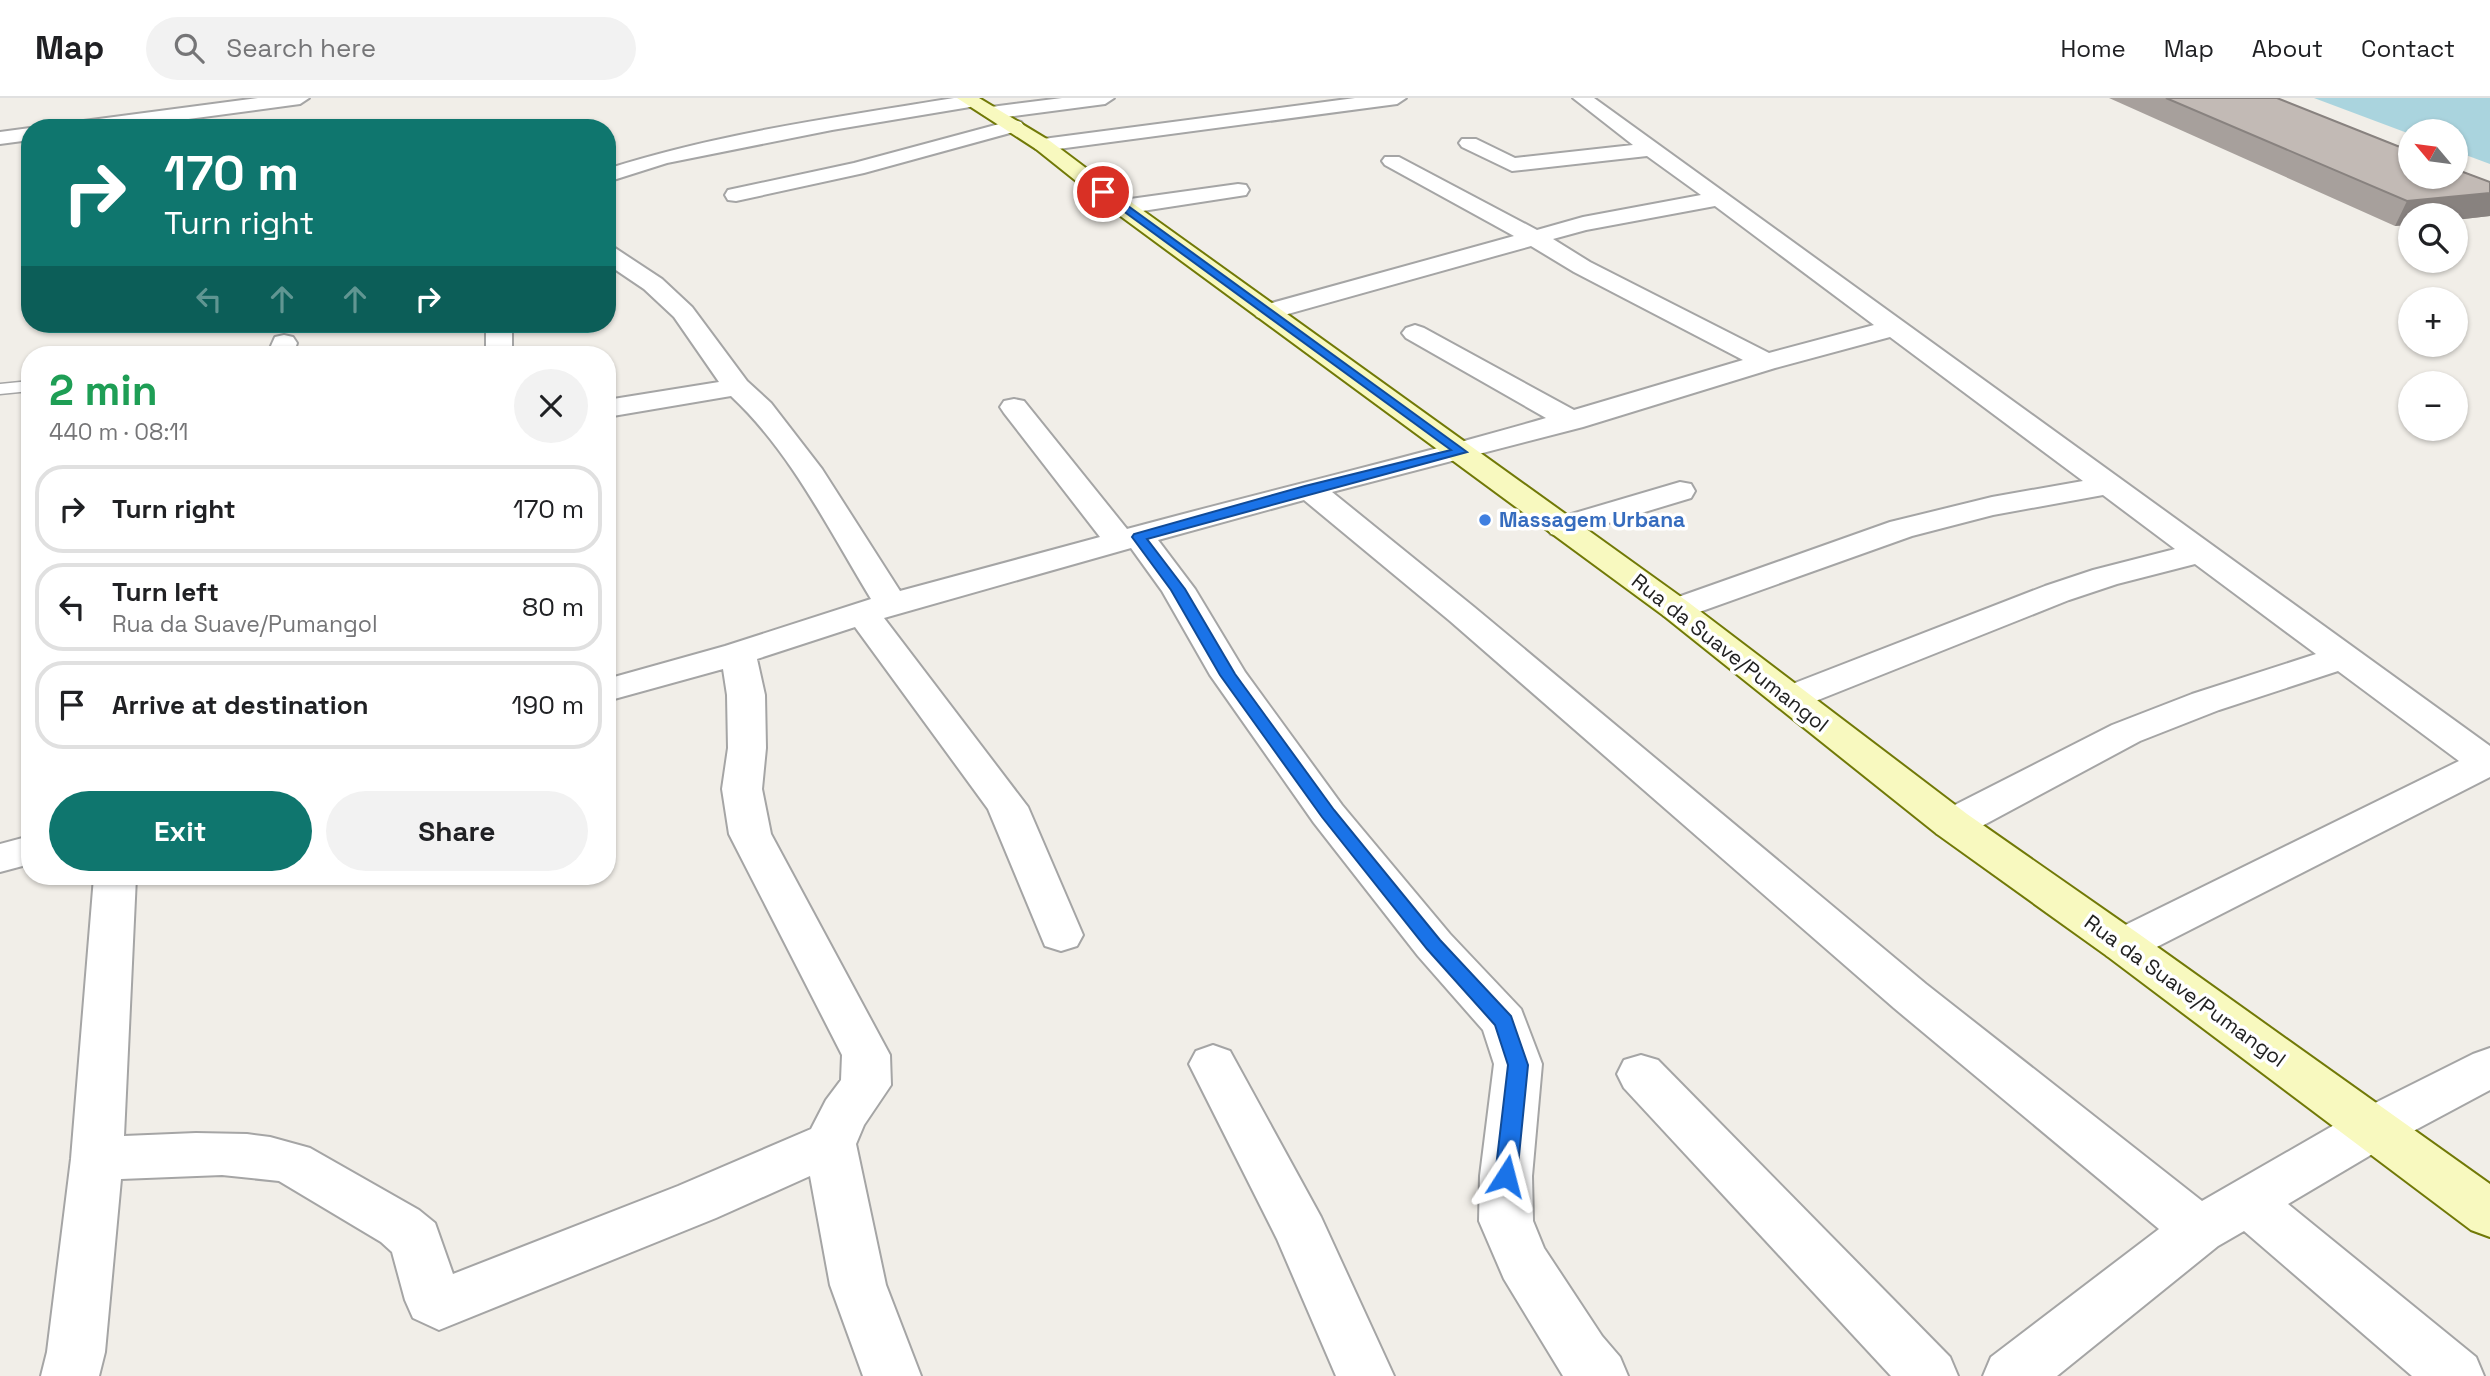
<!DOCTYPE html>
<html lang="en">
<head>
<meta charset="utf-8">
<style>
	:root { --surface:#fff; --page:#f2f2f2; --text:#202124; --muted:#757577; --line:#e0e0e0; --accent:#0f766e }
	body { margin:0; font-family:"Space Grotesk",sans-serif; background:var(--page); color:var(--text); height:100vh; display:flex; flex-direction:column; font-size:26px; white-space:nowrap }
	* { box-sizing:border-box; margin:0 }
	p { font-size:23px; color:var(--muted) }
	.icon { flex:none; width:38px; height:38px; fill:none; stroke:currentColor; stroke-width:2; stroke-linecap:round; stroke-linejoin:round }
	.map { position:relative; flex:1; overflow:hidden }
	.details { position:absolute; left:21px; top:248px; width:595px; height:539px; display:flex; flex-direction:column; background:var(--surface); border-radius:28px; box-shadow:0 2px 5px #0004 }
	.details>* { flex:none }
	.banner { position:absolute; left:21px; top:21px; width:595px; height:214px; border-radius:28px; box-shadow:0 2px 5px #0004; background:#0f766e; color:#fff; overflow:hidden }
	.needle { width:46px; rotate:299deg }
	.controls { position:absolute; left:2398px; top:21px; display:grid; gap:14px }
	.controls a { display:grid; place-items:center; width:70px; height:70px; border-radius:50%; background:var(--surface); box-shadow:0 2px 5px #0004; font-size:35px }
	.pin { position:absolute; display:grid; place-items:center; width:60px; height:60px; color:#fff; margin:-30px; border:4px solid #fff; border-radius:50%; box-shadow:0 2px 7px #0007 }
	.me { position:absolute; width:77px; margin:-38px; rotate:9deg; stroke-linejoin:round; filter:drop-shadow(0 0 5px #0008) }
	.turn { display:flex; align-items:center; gap:24px; height:147px; padding:0 28px; font-size:32px }
	.turn .icon { width:91px; height:91px; stroke-width:2.5 }
	.turn b { display:block; font-size:49px; line-height:60px }
	.lanes { display:flex; align-items:center; height:66px; padding:0 28px; background:#0003; justify-content:center; gap:35px; direction:ltr }
	.lanes .off { opacity:.35 }
	.round { display:grid; place-items:center; flex:none; width:74px; height:74px; border-radius:37px; background:var(--page) }
	.head { display:flex; align-items:center; justify-content:space-between; height:119px; padding:0 28px }
	h1 { font-size:42px; font-weight:800; line-height:52px; color:#1e9e55 }
	.button { display:flex; gap:14px; margin-top:auto; padding:14px 28px }
	.button a { flex:1; height:80px; border-radius:42px; background:var(--accent); color:#fff; font-size:28px; font-weight:800; line-height:80px; text-align:center }
	.button a+a { background:var(--page); color:var(--text) }
	ul { padding:0; list-style:none }
	li { display:flex; align-items:center; gap:21px; height:88px; margin:0 14px 10px; padding:0 14px; border:4px solid var(--line); border-radius:28px }
	li div { flex:1 }
	li b { display:block; font-size:26px }
	li em { font-style:normal }
	header { display:flex; align-items:center; gap:42px; box-sizing:border-box; height:98px; padding:0 35px; background:var(--surface); border-bottom:2px solid var(--line) }
	header strong { font-size:33px }
	nav { display:flex; gap:38px; margin-inline-start:auto; font-size:24px }
	.search { width:490px; height:63px; background:var(--page); display:flex; align-items:center; gap:18px; box-sizing:border-box; padding:0 24px; border-radius:38px; color:var(--muted); font-size:26px }
	.map>svg:first-child { display:block }
	.water { fill:#aad4de }
	.lines { fill:none; stroke-linecap:round; stroke-linejoin:round }
	.lane-casing { stroke:#a5a5a5; stroke-width:3 }
	.street-casing { stroke:#a5a5a5; stroke-width:4 }
	.secondary-casing { stroke:#717907; stroke-width:4 }
	.lane { fill:#fff; fill-rule:evenodd }
	.street { fill:#fff; fill-rule:evenodd }
	.secondary { fill:#f8f9bf; fill-rule:evenodd }
	.wall { fill:#a7a09c }
	.shaded-wall { fill:#88827f }
	.building { fill:#c2bab5; stroke:#88827f; stroke-width:2 }
	.route { fill:#1a73e8; stroke:#114b97; stroke-width:2 }
	.shop-dot { fill:#3f7fe0; stroke:#fff; stroke-width:2.5 }
	.labels { text-anchor:middle; stroke-width:7; stroke-linejoin:round; paint-order:stroke }
	.shop-label { font-size:21px; font-weight:bold; fill:#366cbe; stroke:#fff; text-anchor:start }
	.street-label { font-size:21px; fill:#212121; stroke:#fff }
</style>
</head>
<body>
<header>
<strong>Map</strong>
<div class="search"><svg class="icon" aria-label="search" viewBox="0 0 24 24"><circle cx="10" cy="10" r="6"/><path d="M15 15l6 6"/></svg>Search here</div>
<nav><a>Home</a><a>Map</a><a>About</a><a>Contact</a></nav>
</header>
<div class="map">
<svg width="2490" height="1278" viewBox="0 0 2490 1278">
	<rect width="100%" height="100%" fill="#f1eee8"/>
	<polygon class="water" points="2314,0 2490,0 2490,66 2455,53 2455,33 2410,33 2410,36"/>
	<g class="lines">
		<defs>
			<polygon id="lane" points="30,283 30,293 0,296 0,286"/>
			<g id="street">
				<polygon points="258,0 309,0 300,6 121,30 66,30 76,24"/>
				<path d="M954,0H977L979,3L970,9L832,32L667,65L607,84V71C719,35 838,19 954,0Z"/>
				<polygon points="1062,0 1114,0 1105,6 991,21 981,15 991,9"/>
				<polygon points="1355,0 1406,0 1397,6 1043,53 1036,51 1033,47 1036,43 1043,41"/>
				<path d="M1573,0H1594L2490,648V679L2139,858L2123,863L2107,858L2101,847L2107,836L2459,663L2338,573L2219,612L2140,643L1967,736L1952,740L1937,736L1931,726L1937,716L2112,627L2192,596L2316,556L2195,466L2117,486L2069,502L1803,608L1790,611L1777,608L1771,600L1777,592L2045,488L2093,472L2175,451L2103,397L1993,417L1912,438L1688,518L1676,521L1664,518L1659,511L1664,504L1890,424L1992,399L2083,383L1890,239L1775,270L1583,329L1332,394L1474,509L1926,886L2202,1103L2355,1015L2473,956L2490,950V992L2391,1045L2288,1106L2476,1259L2484,1278H2412L2244,1133L2218,1148L2057,1278H1983L1991,1259L2159,1131L1894,910L1450,523L1304,402L1158,442L1195,491L1245,574L1342,707L1450,836L1521,911L1542,966L1532,1078L1533,1123L1544,1150L1602,1238L1620,1259L1628,1278H1563L1504,1181L1479,1123L1480,1078L1494,966L1483,932L1418,858L1314,725L1210,577L1162,493L1131,450L884,520L1028,709L1083,837L1077,848L1061,853L1045,848L988,711L855,529L757,561L765,597L766,650L762,691L771,736L890,957L891,987L864,1027L856,1046L886,1187L921,1278H863L830,1187L810,1078L716,1120L439,1232L413,1220L405,1202L392,1154L381,1144L279,1083L222,1077L121,1081L105,1254L99,1278H41L47,1254L71,1061L94,779H136L124,1038L196,1035L247,1036L270,1039L310,1050L419,1112L435,1125L453,1176L678,1088L811,1031L826,1002L841,982L842,957L729,736L722,691L728,650L727,597L723,571L607,603V581L725,548L871,501C829,432 791,354 731,298L607,319V302L719,284L674,219L644,191L607,166V148L615,150L662,181L692,209L747,283L771,305L822,371L900,493L1100,439L1004,315L1000,309L1004,303L1014,301L1024,303L1127,431C1267,393 1408,360 1546,320L1406,240L1402,235L1406,230L1415,227L1424,230L1574,312L1743,262L1574,174L1531,148L1266,222L1257,219L1253,214L1257,209L1514,138L1385,67L1382,63L1385,59H1399L1537,132L1583,119L1701,97L1647,58L1512,73L1462,49L1459,45L1462,41H1476L1515,60L1633,47ZM1715,108L1874,227L1769,255L1590,164L1553,141L1586,132Z"/>
				<polygon points="1014,22 1021,24 1024,28 1021,32 864,75 736,103 728,102 725,97 728,92 854,65"/>
				<polygon points="30,30 30,42 0,46 0,34"/>
				<polygon points="1238,86 1246,87 1249,92 1246,97 1123,116 1115,114 1112,109 1115,104 1123,102"/>
				<rect x="486" y="226" width="26" height="31"/>
				<polygon points="284,237 293,239 297,245 293,257 267,257 275,239"/>
				<polygon points="1680,384 1691,386 1695,393 1691,400 1562,439 1551,436 1546,429 1551,422"/>
				<polygon points="30,738 30,766 0,774 0,746"/>
				<polygon points="1213,947 1230,953 1321,1119 1394,1278 1336,1278 1277,1141 1189,966 1196,953"/>
				<polygon points="1641,957 1658,962 1950,1259 1958,1278 1891,1278 1624,990 1617,976 1624,962"/>
			</g>
			<polygon id="secondary" points="957,0 979,0 1050,43 1131,104 1688,504 1967,716 2139,836 2490,1086 2490,1139 2471,1132 2107,858 1937,736 1664,518 1115,114 1036,51"/>
		</defs>
		<use href="#lane" class="lane-casing"/>
		<use href="#street" class="street-casing"/>
		<use href="#secondary" class="secondary-casing"/>
		<use href="#lane" class="lane"/>
		<use href="#street" class="street"/>
		<use href="#secondary" class="secondary"/>
	</g>
	<polygon class="wall" points="2109,0 2277,0 2490,84 2490,118 2455,122 2455,117 2395,128"/>
	<polygon class="shaded-wall" points="2490,95 2490,118 2455,122 2455,117 2410,117 2410,127 2395,128 2407,103"/>
	<polygon class="building" points="2166,0 2277,0 2410,53 2410,79 2455,79 2455,71 2490,84 2490,95 2407,103"/>
	<polygon class="route" points="1100,92 1106,92 1467,354 1147,441 1185,491 1235,576 1334,712 1440,842 1511,918 1528,967 1517,1078 1514,1084 1506,1087 1498,1084 1495,1078 1508,967 1495,927 1427,851 1322,719 1220,577 1171,492 1132,439 1134,436 1305,388 1451,352 1100,96"/>
	<circle class="shop-dot" cx="1485" cy="422" r="7"/>
	<g class="labels">
		<g class="shop-label">
			<text x="1499" y="429">Massagem Urbana</text>
		</g>
		<g class="street-label">
			<text transform="translate(1730 555) rotate(38)" y="7">Rua da Suave/Pumangol</text>
			<text transform="translate(2185 893) rotate(36)" y="7">Rua da Suave/Pumangol</text>
		</g>
	</g>
</svg>
<div class="controls">
<a><svg class="needle" viewBox="-14 -14 28 28"><path d="M0-13l5 13h-10z" fill="#e53935"/><path d="M0 13l5-13h-10z" fill="#757577"/></svg></a>
<a><svg class="icon" aria-label="search" viewBox="0 0 24 24"><circle cx="10" cy="10" r="6"/><path d="M15 15l6 6"/></svg></a>
<a>+</a>
<a>−</a>
</div>
<div class="pin" style="left:1103px;top:94px;background:#d93025"><svg class="icon" aria-label="arrive" viewBox="0 0 24 24"><path d="M6 21V4h12l-3 4 3 4H6"/></svg></div>
<svg class="me" style="left:1506px;top:1078px" viewBox="-20 -20 40 40"><path d="M0-17L14 15 0 8-14 15z" fill="#1a73e8" stroke="#fff" stroke-width="4"/></svg>
<div class="banner">
<div class="turn"><svg class="icon" aria-label="right" viewBox="0 0 24 24"><path d="M7 20v-9h11M14 6l5 5-5 5"/></svg><div><b>170 m</b>Turn right</div></div>
<div class="lanes"><svg class="icon off" aria-label="left" viewBox="0 0 24 24"><path d="M17 20v-9H6M10 6l-5 5 5 5"/></svg><svg class="icon off" aria-label="ahead" viewBox="0 0 24 24"><path d="M12 20V5M6 11l6-6 6 6"/></svg><svg class="icon off" aria-label="ahead" viewBox="0 0 24 24"><path d="M12 20V5M6 11l6-6 6 6"/></svg><svg class="icon" aria-label="right" viewBox="0 0 24 24"><path d="M7 20v-9h11M14 6l5 5-5 5"/></svg></div>
</div>
<section class="details">
<div class="head"><div><h1>2 min</h1><p>440 m · 08:11</p></div><a class="round"><svg class="icon" aria-label="close" viewBox="0 0 24 24"><path d="M6 6l12 12M18 6L6 18"/></svg></a></div>
<ul>
<li><svg class="icon" aria-label="right" viewBox="0 0 24 24"><path d="M7 20v-9h11M14 6l5 5-5 5"/></svg><div><b>Turn right</b></div><em>170 m</em></li>
<li><svg class="icon" aria-label="left" viewBox="0 0 24 24"><path d="M17 20v-9H6M10 6l-5 5 5 5"/></svg><div><b>Turn left</b><p>Rua da Suave/Pumangol</p></div><em>80 m</em></li>
<li><svg class="icon" aria-label="arrive" viewBox="0 0 24 24"><path d="M6 21V4h12l-3 4 3 4H6"/></svg><div><b>Arrive at destination</b></div><em>190 m</em></li>
</ul>
<div class="button"><a>Exit</a><a>Share</a></div>
</section>
</div>
</body>
</html>
